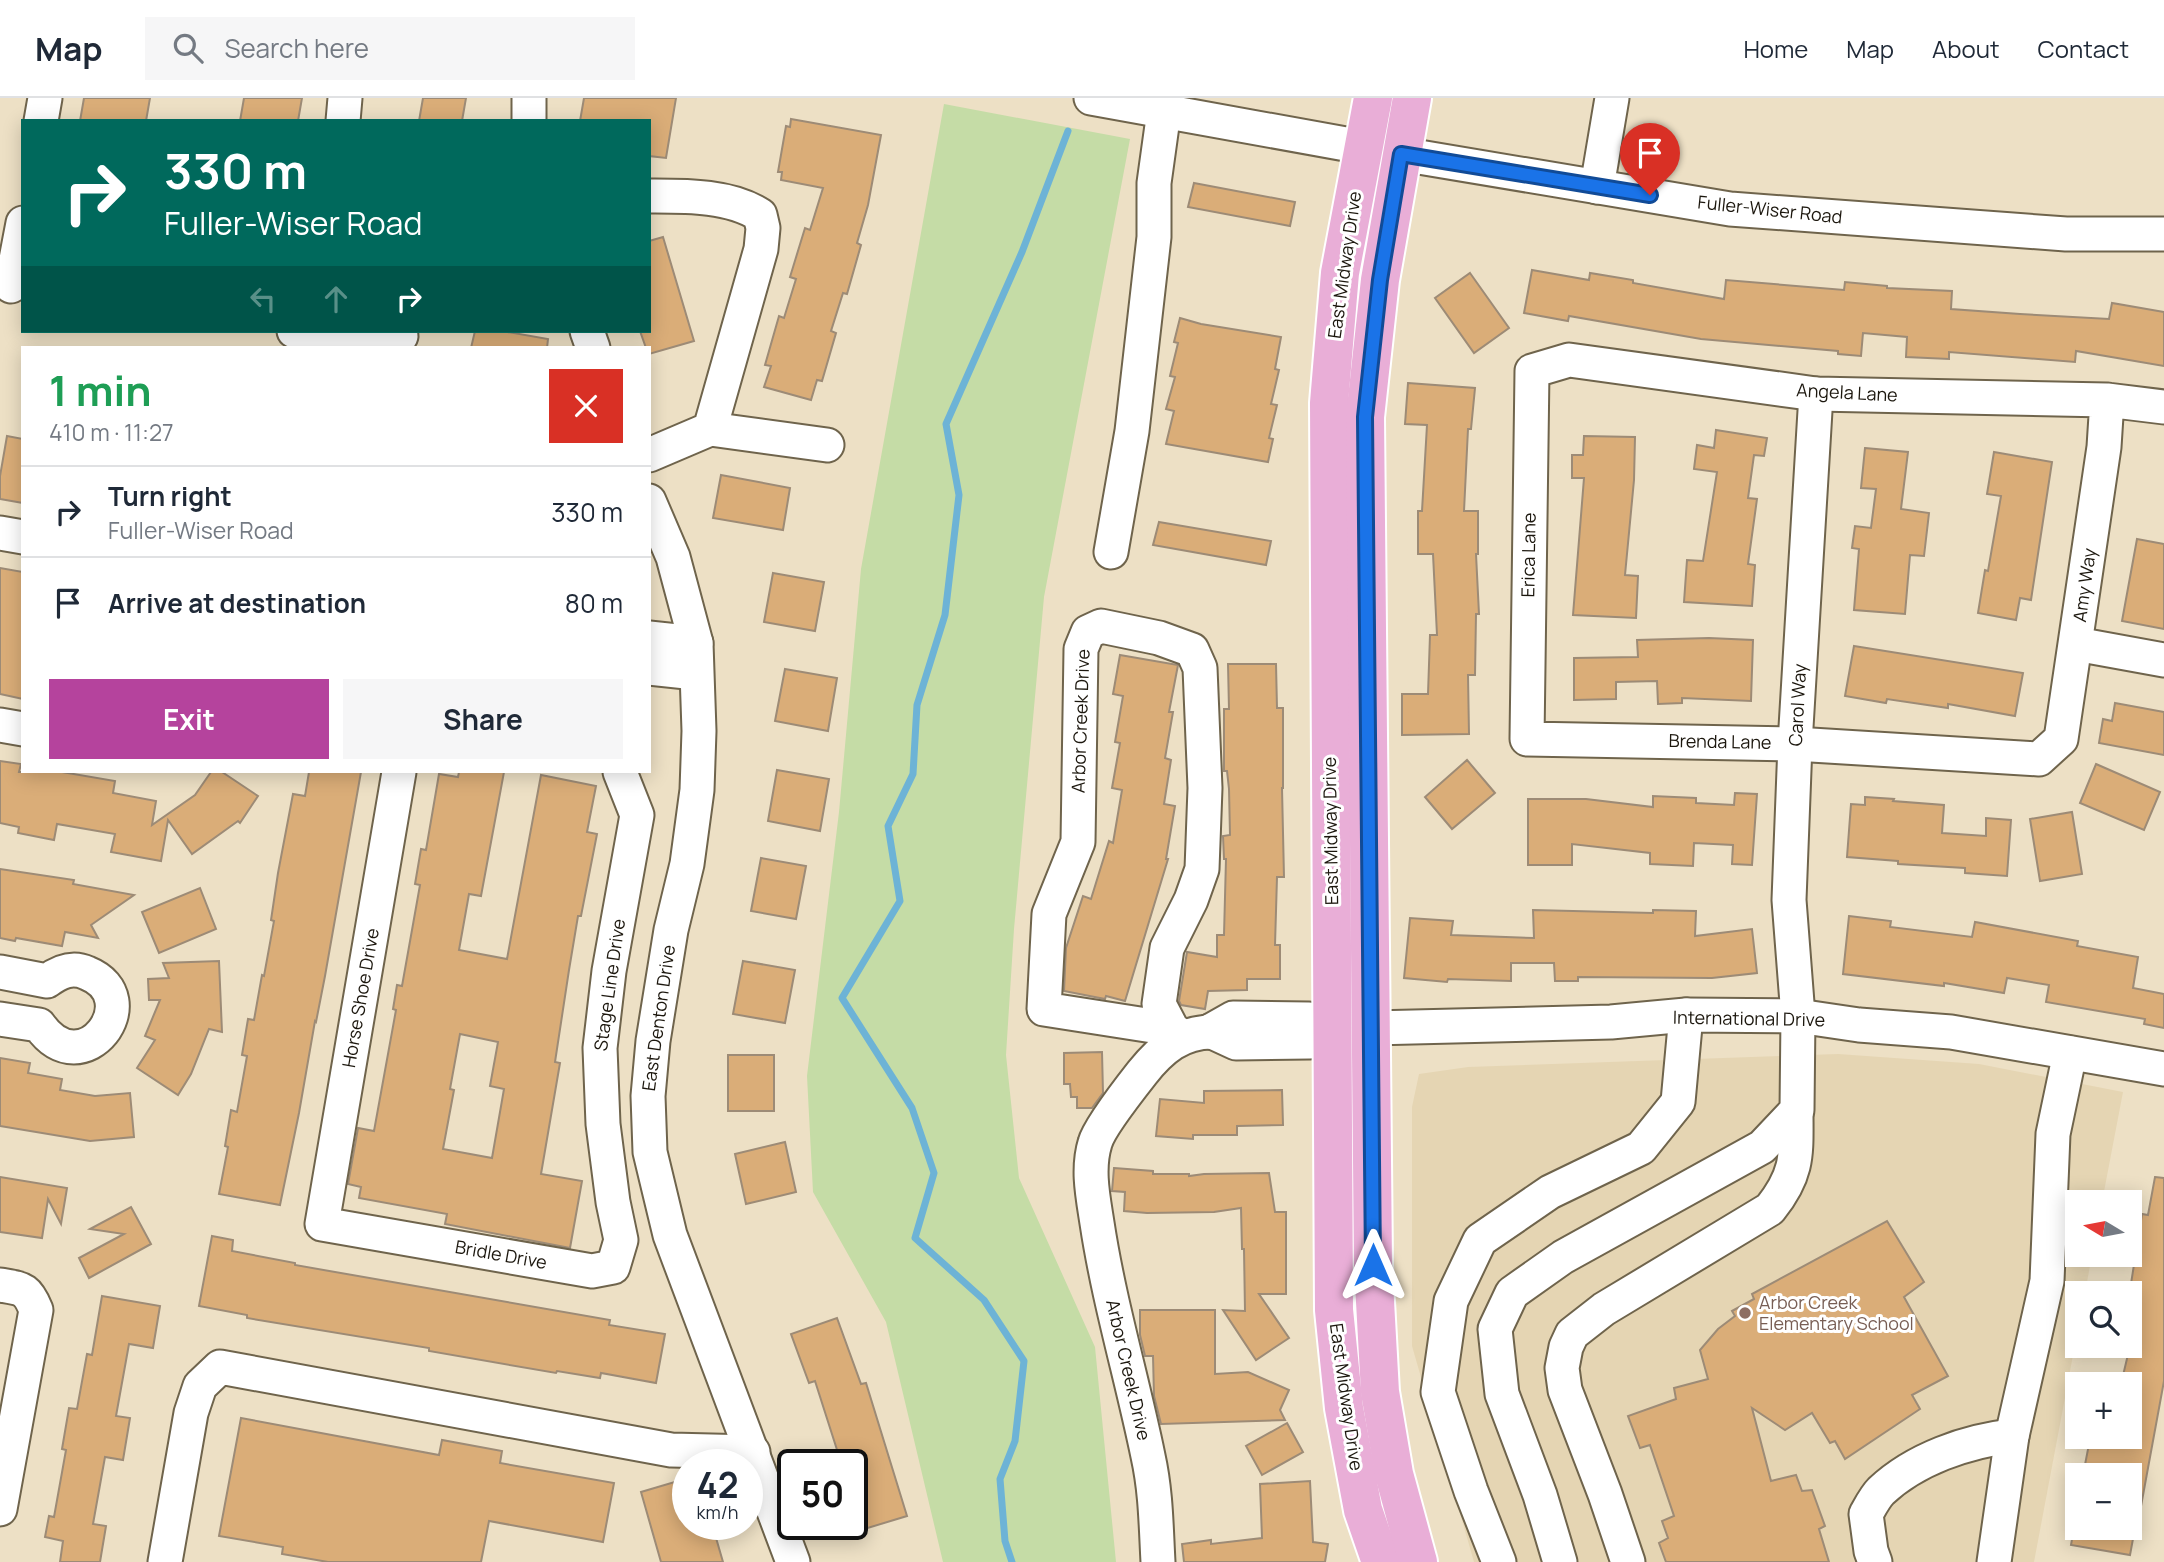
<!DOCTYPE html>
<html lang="en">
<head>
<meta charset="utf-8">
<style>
	:root { --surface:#fff; --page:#f6f6f7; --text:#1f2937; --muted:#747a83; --line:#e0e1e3; --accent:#b5439d }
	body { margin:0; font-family:Manrope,sans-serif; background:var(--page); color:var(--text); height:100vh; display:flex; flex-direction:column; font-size:26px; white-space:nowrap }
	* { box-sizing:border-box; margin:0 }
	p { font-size:23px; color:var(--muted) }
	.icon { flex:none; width:38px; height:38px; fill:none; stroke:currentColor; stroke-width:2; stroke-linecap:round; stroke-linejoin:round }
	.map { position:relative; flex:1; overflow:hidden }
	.details { position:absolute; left:21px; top:248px; width:630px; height:427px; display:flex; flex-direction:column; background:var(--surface); border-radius:0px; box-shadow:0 4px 18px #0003 }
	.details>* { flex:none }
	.banner { position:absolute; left:21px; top:21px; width:630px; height:214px; border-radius:0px; box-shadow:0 4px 18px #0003; background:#00695c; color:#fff; overflow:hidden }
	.needle { width:46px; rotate:280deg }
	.tools { position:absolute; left:2065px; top:1092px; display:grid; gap:14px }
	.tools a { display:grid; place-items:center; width:77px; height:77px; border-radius:0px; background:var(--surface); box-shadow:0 4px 18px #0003; font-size:35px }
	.speed { position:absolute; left:672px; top:1351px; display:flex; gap:14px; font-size:35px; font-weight:700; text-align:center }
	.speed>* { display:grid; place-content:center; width:91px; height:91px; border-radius:50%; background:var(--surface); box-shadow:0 4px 18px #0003; line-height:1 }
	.speed small { font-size:18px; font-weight:400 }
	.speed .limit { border:4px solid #111; border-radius:10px; background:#fff; color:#111 }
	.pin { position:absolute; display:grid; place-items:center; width:60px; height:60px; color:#fff; margin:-72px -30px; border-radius:50% 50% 50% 0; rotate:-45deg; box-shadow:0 0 7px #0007 }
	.pin .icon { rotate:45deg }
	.me { position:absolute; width:77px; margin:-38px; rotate:0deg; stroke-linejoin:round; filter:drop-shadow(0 0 5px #0008) }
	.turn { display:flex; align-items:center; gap:24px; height:147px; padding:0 28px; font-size:32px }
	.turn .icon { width:91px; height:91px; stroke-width:2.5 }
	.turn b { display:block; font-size:49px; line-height:60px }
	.lanes { display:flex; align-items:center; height:66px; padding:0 28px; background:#0003; justify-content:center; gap:35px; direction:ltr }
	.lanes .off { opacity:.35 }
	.round { display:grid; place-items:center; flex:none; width:74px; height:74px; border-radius:0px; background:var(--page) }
	.head { display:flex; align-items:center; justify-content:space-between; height:119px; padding:0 28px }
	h1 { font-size:42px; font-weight:700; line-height:52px; color:#1e9e55 }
	.action { display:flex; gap:14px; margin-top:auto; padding:14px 28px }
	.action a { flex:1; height:80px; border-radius:0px; background:var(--accent); color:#fff; font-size:28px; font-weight:700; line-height:80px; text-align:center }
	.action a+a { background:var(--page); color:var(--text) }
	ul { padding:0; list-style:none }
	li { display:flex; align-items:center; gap:21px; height:91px; padding:0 28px; border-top:2px solid var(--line) }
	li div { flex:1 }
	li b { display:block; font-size:26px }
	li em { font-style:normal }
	header { display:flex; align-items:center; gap:42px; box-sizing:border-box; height:98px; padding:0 35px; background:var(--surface); border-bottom:2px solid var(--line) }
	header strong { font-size:33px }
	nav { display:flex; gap:38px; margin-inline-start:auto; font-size:24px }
	.search { width:490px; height:63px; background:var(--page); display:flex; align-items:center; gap:18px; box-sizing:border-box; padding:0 24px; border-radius:0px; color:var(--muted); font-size:26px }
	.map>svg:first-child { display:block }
	.built { fill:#e5d5b3 }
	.green { fill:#c5dca6 }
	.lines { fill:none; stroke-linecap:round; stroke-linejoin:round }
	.stream { stroke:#6db3d6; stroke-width:7 }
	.building { fill:#daad78; stroke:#9d8b76; stroke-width:2; fill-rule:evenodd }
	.minor-casing { stroke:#6f644c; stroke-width:37 }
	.major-casing { stroke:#fff; stroke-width:42 }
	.minor { stroke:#fff; stroke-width:33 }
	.major { stroke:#e9aed7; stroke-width:38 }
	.route-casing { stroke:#114b97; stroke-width:18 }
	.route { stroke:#1a73e8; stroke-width:12 }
	.education-dot { fill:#8d6e63; stroke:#fff; stroke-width:2.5 }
	.labels { text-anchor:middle; stroke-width:6; stroke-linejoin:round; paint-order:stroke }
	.street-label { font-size:18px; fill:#1c170e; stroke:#fff }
	.education-label { font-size:18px; fill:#785e54; stroke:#fff; text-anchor:start }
</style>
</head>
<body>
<header>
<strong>Map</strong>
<div class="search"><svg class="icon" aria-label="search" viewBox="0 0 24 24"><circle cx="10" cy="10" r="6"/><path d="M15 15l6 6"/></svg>Search here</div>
<nav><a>Home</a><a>Map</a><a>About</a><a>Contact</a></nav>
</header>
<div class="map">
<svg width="2164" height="1464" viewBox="0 0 2164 1464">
	<rect width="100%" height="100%" fill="#ede0c5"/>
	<polygon class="built" points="1838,956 1979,966 2123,994 2102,1104 2077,1104 2077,1157 2092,1157 2085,1195 2077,1195 2077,1236 2034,1464 1474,1464 1412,1248 1412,1009 1419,976 1468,969"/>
	<polygon class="green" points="944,6 1130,41 1044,499 1014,831 1006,957 1019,1080 1095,1249 1116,1464 943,1464 886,1224 813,1094 807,978 839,714 861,471"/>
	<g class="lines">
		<polyline class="stream" points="1012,1464 1005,1443 1000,1381 1015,1343 1024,1263 984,1202 915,1140 934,1075 912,1010 842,900 900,803 888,728 913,676 917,607 945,517 959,397 946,326 1022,154 1068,33"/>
	</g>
	<g class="building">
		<polygon points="84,0 150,0 146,23 80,23"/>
		<polygon points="244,0 302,0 298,23 240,23"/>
		<polygon points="423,0 466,0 462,23 419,23"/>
		<polygon points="584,0 676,0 666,60 649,58 649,23 580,23"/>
		<polygon points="791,21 881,37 868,107 857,145 861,147 847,196 843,195 831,233 836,235 822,283 817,282 811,302 764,289 771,268 765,267 779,218 784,220 796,181 790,179 805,130 810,132 823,90 781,82 782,74 778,74 786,28 790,29"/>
		<polygon points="1194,85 1295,104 1290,128 1188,109"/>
		<polygon points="663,139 694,243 649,256 649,250 646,250 640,233 649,233 649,143"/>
		<polygon points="1532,172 1589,182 1590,175 1633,182 1633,185 1724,201 1726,182 1844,192 1845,184 1887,188 1887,190 1952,193 1951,211 2020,216 2109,221 2112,205 2164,214 2164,268 2076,253 2075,264 1949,254 1949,261 1906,259 1907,239 1863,235 1861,258 1838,256 1838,253 1701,241 1569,218 1568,223 1524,215"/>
		<polygon points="1470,175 1509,230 1474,255 1435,200"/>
		<polygon points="1180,220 1201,226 1281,239 1275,271 1279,272 1271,306 1277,307 1269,340 1273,341 1268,364 1166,346 1174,313 1166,311 1175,279 1170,278 1178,245 1174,244"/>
		<polygon points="475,233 502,233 548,241 547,250 471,250"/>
		<polygon points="1408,285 1475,290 1471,331 1468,331 1464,413 1478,413 1478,456 1476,456 1479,516 1476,516 1475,577 1468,577 1469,636 1402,637 1402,596 1428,596 1430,537 1437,537 1433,456 1418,456 1418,413 1422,413 1427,327 1405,326"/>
		<polygon points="1716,332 1767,340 1764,358 1754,357 1748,400 1757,401 1748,466 1755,467 1752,508 1684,504 1687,462 1703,463 1717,374 1694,371 1697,347 1714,350"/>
		<polygon points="7,338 23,341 23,405 0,401 0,378"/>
		<polygon points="1584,338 1635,339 1634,382 1625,477 1638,478 1636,520 1573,517 1584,380 1572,380 1572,357 1583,357"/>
		<polygon points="1865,350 1908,354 1901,411 1929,415 1924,458 1910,457 1905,516 1854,512 1859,451 1852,450 1855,428 1871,430 1876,391 1861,390"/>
		<polygon points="1994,354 2052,364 2031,502 2020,500 2016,522 1978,515 1985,472 1988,473 2001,398 1987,396"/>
		<polygon points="721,377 790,390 783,432 713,420"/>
		<polygon points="1159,424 1271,443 1266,467 1153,447"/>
		<polygon points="2137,441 2164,446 2164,531 2122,523"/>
		<polygon points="0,470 23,474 23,601 0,596"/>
		<polygon points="773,475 824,484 815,533 764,524"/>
		<polygon points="1709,540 1753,542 1751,603 1682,600 1682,605 1658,606 1657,583 1616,584 1616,601 1574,602 1574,560 1638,559 1637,542"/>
		<polygon points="1854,548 2023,575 2015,618 1948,606 1948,610 1887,601 1886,605 1845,598"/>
		<polygon points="1120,557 1178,567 1169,614 1173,614 1165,660 1171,662 1164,706 1175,708 1166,761 1168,761 1125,903 1106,898 1105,901 1064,893 1066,850 1083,798 1091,801 1109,743 1113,745 1122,692 1112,690 1120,645 1115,644 1123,598 1113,596"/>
		<polygon points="1228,566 1276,566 1277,610 1283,610 1283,690 1282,690 1284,779 1277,779 1275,847 1280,847 1280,881 1247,881 1247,892 1208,893 1205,911 1181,907 1179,903 1187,854 1217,859 1217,837 1224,837 1226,761 1224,761 1223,738 1230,737 1229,691 1227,673 1224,673 1224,611 1229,611"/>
		<polygon points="785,571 837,580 828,633 775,623"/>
		<polygon points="2115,605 2164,614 2164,657 2099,645 2103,621 2112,623"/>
		<polygon points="1467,662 1495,695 1452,731 1425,699"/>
		<polygon points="0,663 21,666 19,674 62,674 115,683 113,695 156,703 152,727 195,697 211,674 222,674 258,698 240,725 238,723 192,756 168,722 161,763 111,754 115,736 57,726 54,742 18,735 19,729 0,725"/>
		<polygon points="2096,666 2160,694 2144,732 2080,705"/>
		<polygon points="777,672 829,681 820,733 768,723"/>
		<polygon points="309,674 361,674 325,878 316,924 315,923 299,1015 280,1107 219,1096 228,1049 225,1048 231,1012 237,1014 247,958 242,957 248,921 254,922 262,877 264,878 274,823 271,822 278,775 293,696 305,698"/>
		<path d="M459,674H504L481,798L469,796L459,852L507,861L541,677L596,688L587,734L597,736L581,818H578L569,872L555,964L560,965L541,1076L582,1083L570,1150L445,1126L447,1116L359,1100L361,1089L348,1086L358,1030L374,1033L396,912L393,911L397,887L402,888L412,832L420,787L415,786L421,751L426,752L439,676L458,679ZM460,936L498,944L490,988L504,991L492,1060L443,1051L454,992L450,991Z"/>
		<polygon points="1735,695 1757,696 1752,767 1732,766 1733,747 1694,745 1693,768 1650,766 1650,755 1572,746 1572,767 1528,767 1528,701 1586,701 1653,709 1653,698 1696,700 1696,705 1734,707"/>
		<polygon points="1865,699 1894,701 1893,703 1944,707 1942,735 1986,738 1986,720 2011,722 2007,778 1965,775 1965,770 1898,766 1898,763 1847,759 1851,706 1865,707"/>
		<polygon points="2072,714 2082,776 2040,783 2030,721"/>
		<polygon points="761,760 806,768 796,821 751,813"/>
		<polygon points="0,771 74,782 73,786 134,797 91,827 98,840 65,834 62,848 16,840 15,843 0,840"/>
		<polygon points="200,790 216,831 159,855 142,814"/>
		<polygon points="1533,812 1653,815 1653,812 1696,813 1695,838 1752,831 1757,875 1712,880 1578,879 1578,883 1555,883 1554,865 1511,865 1511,883 1448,881 1447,884 1404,880 1410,820 1453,823 1451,837 1534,840"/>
		<polygon points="1849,818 1891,823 1890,829 1972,839 1975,824 2078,843 2077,848 2138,859 2133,890 2164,896 2164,930 2144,926 2145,921 2046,904 2049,887 2007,880 2004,895 1944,885 1944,888 1843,876"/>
		<polygon points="219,863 222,934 209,931 191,976 178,997 137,970 155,942 145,938 160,902 149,902 148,881 169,880 163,865"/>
		<polygon points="743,863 795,872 785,925 733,916"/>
		<polygon points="1102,954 1103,995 1092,1010 1077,1010 1077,999 1071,999 1070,986 1064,986 1064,955"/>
		<rect x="728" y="957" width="46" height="56"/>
		<polygon points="0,960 30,965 28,975 62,981 60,992 95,998 130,995 134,1039 90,1043 0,1028"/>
		<polygon points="1282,992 1283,1027 1237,1028 1237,1037 1193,1037 1193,1041 1156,1038 1160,1001 1204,1005 1204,993"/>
		<polygon points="785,1044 796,1094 746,1106 735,1056"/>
		<polygon points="1114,1070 1153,1073 1153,1076 1189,1076 1189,1078 1204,1076 1269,1075 1275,1114 1286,1114 1286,1196 1259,1196 1289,1240 1256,1262 1223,1212 1245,1213 1244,1151 1242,1151 1241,1110 1214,1114 1147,1115 1124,1113 1125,1094 1112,1093"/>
		<polygon points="0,1079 67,1090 61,1126 48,1101 42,1140 0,1134"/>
		<polygon points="2155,1079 2164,1080 2164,1283 2139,1419 2130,1419 2130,1377 2083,1377 2089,1346 2102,1347 2104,1339 2130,1339 2130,1286 2121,1286 2130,1248 2130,1192 2142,1116 2148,1117"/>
		<polygon points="131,1109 151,1146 89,1180 79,1160 124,1136 90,1131"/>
		<polygon points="1887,1123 1924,1184 1904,1199 1948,1278 1912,1297 1920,1311 1845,1361 1835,1343 1830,1345 1812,1315 1785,1332 1752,1310 1771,1383 1796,1377 1802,1393 1812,1392 1825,1428 1819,1431 1829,1464 1666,1464 1659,1445 1668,1440 1662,1423 1674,1418 1650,1347 1640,1350 1628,1318 1676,1301 1674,1290 1708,1281 1700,1252 1718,1231 1735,1218 1732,1213 1754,1201 1752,1196"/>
		<polygon points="212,1138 233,1142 232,1153 295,1165 295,1167 610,1222 609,1227 665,1236 656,1285 601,1275 600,1280 557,1273 556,1275 429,1253 429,1250 247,1220 247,1217 199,1208"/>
		<polygon points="102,1198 160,1208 153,1250 129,1246 116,1318 130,1320 123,1362 105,1359 93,1426 106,1428 100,1464 60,1464 63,1443 45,1439 49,1418 54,1419 66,1352 62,1351 69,1310 77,1311 87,1256 92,1257"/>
		<polygon points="1140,1212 1215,1212 1215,1276 1248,1274 1289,1292 1280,1312 1285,1322 1161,1326 1154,1298 1153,1258 1145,1258 1140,1237"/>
		<polygon points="837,1220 861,1286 866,1285 907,1418 861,1432 852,1404 852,1354 839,1358 815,1283 809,1285 791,1236"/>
		<polygon points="241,1320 439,1357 442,1342 502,1353 500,1365 614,1385 603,1444 489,1423 481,1464 328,1464 282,1456 283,1449 219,1438"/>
		<polygon points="1287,1325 1303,1354 1262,1377 1246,1348"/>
		<polygon points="688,1380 688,1426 712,1426 723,1464 661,1464 641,1394"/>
		<polygon points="1310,1383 1313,1444 1328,1446 1325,1464 1184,1464 1182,1446 1211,1442 1211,1446 1262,1440 1260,1386"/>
		<polygon points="2074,1430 2135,1430 2130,1457 2071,1447"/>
	</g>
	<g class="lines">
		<defs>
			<g id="minor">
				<polyline points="529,0 529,23"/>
				<polyline points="1091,0 1401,56 1730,111 2066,136 2164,136"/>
				<polyline points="41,23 45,0"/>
				<polyline points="343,23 345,0"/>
				<polyline points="1597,89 1612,0"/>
				<path d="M649,98C684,98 730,97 760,117L763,130L761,151L710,331L649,357"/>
				<polyline points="11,188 23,125"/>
				<path d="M294,233C337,247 357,245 401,238"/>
				<polyline points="587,233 593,250"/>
				<polyline points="2107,302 2104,349 2061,641 2039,661 1795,646 1527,641 1532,273 1569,262 1816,296 2107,302 2164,309"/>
				<polyline points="710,331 827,347"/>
				<polyline points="649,403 673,459 696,545 699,633 697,692 687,766 671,832 653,943 648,998 650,1054 670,1137 793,1464"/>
				<polyline points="0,435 23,439"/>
				<polyline points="1111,454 1132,333 1154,139 1154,85 1164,13"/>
				<polyline points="649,540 696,545"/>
				<polyline points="2076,546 2164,562"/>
				<polyline points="649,570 696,575"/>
				<polyline points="0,627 23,631"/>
				<polyline points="399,674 322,1126 592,1173 613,1169 621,1142 613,1104 603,1026 600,950 609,873 637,717 620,674"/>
				<path d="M0,874L47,883C59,874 72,868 87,875C149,900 83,990 39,927L0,921"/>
				<polyline points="1372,930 1611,924 1686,917 1798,918 1859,927 1951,934 2164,971"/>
				<polyline points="1172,931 1044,911 1049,816 1078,744 1081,551 1088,534 1101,528 1159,540 1192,552 1200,570 1205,690 1202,771 1191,802 1167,850 1159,906 1172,931 1183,939"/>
				<polyline points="1210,933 1236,945 1310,944 1333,928"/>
				<polyline points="1210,933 1233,920 1309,921 1333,928"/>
				<path d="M0,1187C23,1191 27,1190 36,1212L0,1411"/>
				<polyline points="165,1464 191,1315 200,1288 220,1269 671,1352 753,1354"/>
				<path d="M1158,1464C1156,1428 1156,1394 1148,1358C1132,1280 1109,1204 1097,1125C1093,1099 1087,1071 1095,1045C1099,1030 1131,989 1142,975C1161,951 1181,934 1212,934"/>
				<polyline points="1499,1464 1471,1393 1438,1294 1451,1203 1480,1142 1550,1094 1641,1050 1678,1004 1686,917"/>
				<polyline points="1560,1464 1540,1397 1502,1296 1495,1231 1512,1195 1563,1159 1762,1049 1797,1012 1798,918 1789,802 1795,646 1816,296"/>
				<path d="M1628,1464L1605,1396L1565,1292L1562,1270L1566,1249L1572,1236L1604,1211L1770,1111C1799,1075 1796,1056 1796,1012"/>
				<path d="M1875,1464L1871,1453L1866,1416C1870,1409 1875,1399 1881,1393C1915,1361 1967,1343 2012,1338"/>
				<polyline points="1994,1464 2012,1338 2047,1183 2053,1036 2070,955"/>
			</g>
			<g id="major">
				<polyline points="1373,0 1340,175 1329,305 1334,1212 1344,1310 1363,1412 1381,1464"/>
				<polyline points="1412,0 1380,182 1365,319 1373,1167 1380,1294 1394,1376 1418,1464"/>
			</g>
		</defs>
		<use href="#minor" class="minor-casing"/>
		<use href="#major" class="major-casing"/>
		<use href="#minor" class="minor"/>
		<use href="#major" class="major"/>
	</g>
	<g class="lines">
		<defs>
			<polyline id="route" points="1373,1167 1365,319 1380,182 1401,56 1650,97"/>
		</defs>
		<use href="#route" class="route-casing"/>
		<use href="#route" class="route"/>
	</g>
	<circle class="education-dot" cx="1745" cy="1215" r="7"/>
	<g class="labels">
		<g class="street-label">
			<text transform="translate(1770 112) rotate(6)" y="6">Fuller-Wiser Road</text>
			<text transform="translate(1345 167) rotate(-82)" y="6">East Midway Drive</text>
			<text transform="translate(1847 295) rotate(3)" y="6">Angela Lane</text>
			<text transform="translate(1529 457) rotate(-89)" y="6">Erica Lane</text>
			<text transform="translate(2085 487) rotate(-82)" y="6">Amy Way</text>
			<text transform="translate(1798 607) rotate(-87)" y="6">Carol Way</text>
			<text transform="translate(1081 623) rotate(-88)" y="6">Arbor Creek Drive</text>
			<text transform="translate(1720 644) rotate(1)" y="6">Brenda Lane</text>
			<text transform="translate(1331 733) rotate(-91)" y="6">East Midway Drive</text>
			<text transform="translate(610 887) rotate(-82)" y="6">Stage Line Drive</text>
			<text transform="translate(361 900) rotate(-80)" y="6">Horse Shoe Drive</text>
			<text transform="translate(659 920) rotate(-82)" y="6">East Denton Drive</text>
			<text transform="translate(1749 921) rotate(1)" y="6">International Drive</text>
			<text transform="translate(501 1157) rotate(10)" y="6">Bridle Drive</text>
			<text transform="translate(1128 1272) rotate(77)" y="6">Arbor Creek Drive</text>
			<text transform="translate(1346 1299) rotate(82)" y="6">East Midway Drive</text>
		</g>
		<g class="education-label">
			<text x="1759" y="1211">Arbor Creek<tspan x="1759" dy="21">Elementary School</tspan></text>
		</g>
	</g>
</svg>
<div class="tools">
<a><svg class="needle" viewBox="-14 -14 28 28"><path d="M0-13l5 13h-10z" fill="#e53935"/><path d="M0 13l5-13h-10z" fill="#747a83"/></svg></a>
<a><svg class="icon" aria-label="search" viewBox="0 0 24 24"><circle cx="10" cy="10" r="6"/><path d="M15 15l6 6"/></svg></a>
<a>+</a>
<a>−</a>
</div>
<div class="speed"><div>42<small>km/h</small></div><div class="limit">50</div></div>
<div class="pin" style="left:1650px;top:97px;background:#d93025"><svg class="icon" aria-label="arrive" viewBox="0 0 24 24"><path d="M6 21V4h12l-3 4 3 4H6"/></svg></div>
<svg class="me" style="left:1373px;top:1167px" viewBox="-20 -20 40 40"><path d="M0-17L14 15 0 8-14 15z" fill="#1a73e8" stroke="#fff" stroke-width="4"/></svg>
<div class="banner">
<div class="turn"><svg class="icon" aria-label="right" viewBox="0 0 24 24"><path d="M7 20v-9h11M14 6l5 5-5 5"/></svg><div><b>330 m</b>Fuller-Wiser Road</div></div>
<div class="lanes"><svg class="icon off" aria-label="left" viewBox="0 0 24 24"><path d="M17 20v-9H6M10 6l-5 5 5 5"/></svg><svg class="icon off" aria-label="ahead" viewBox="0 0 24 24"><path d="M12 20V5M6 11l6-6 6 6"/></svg><svg class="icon" aria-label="right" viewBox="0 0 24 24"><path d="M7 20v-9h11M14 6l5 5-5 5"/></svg></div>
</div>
<section class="details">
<div class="head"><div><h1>1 min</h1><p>410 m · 11:27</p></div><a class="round" style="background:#d93025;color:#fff"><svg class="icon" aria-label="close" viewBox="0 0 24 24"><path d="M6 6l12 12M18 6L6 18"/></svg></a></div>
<ul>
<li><svg class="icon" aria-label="right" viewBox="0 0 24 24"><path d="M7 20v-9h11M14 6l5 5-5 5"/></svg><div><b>Turn right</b><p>Fuller-Wiser Road</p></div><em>330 m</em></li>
<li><svg class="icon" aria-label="arrive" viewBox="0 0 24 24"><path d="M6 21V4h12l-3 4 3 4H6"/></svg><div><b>Arrive at destination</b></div><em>80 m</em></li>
</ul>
<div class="action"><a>Exit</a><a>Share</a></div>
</section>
</div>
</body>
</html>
